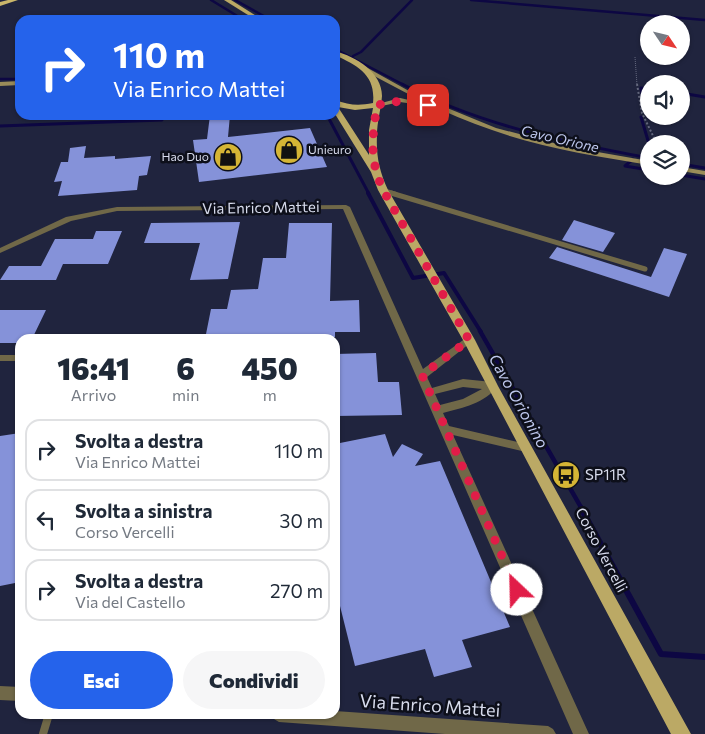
<!DOCTYPE html>
<html lang="it">
<head>
<meta charset="utf-8">
<style>
	:root { --surface:#fff; --page:#f6f6f7; --text:#1f2937; --muted:#747a83; --line:#e0e1e3; --accent:#2563eb }
	body { margin:0; font-family:Commissioner,sans-serif; background:var(--page); color:var(--text); height:100vh; display:flex; flex-direction:column; font-size:19px; white-space:nowrap }
	* { box-sizing:border-box; margin:0 }
	p { font-size:16px; color:var(--muted) }
	.icon { flex:none; width:28px; height:28px; fill:none; stroke:currentColor; stroke-width:2; stroke-linecap:round; stroke-linejoin:round }
	.map { position:relative; flex:1; overflow:hidden }
	.panel { position:absolute; left:15px; top:334px; width:325px; height:385px; display:flex; flex-direction:column; background:var(--surface); border-radius:15px; box-shadow:0 1px 4px #0004 }
	.panel>* { flex:none }
	.banner { position:absolute; left:15px; top:15px; width:325px; height:105px; border-radius:15px; box-shadow:0 1px 4px #0004; background:#2563eb; color:#fff; overflow:hidden }
	.needle { width:32px; rotate:125deg }
	.buttons { position:absolute; left:640px; top:15px; display:grid; gap:10px }
	.buttons a { display:grid; place-items:center; width:50px; height:50px; border-radius:50%; background:var(--surface); box-shadow:0 1px 4px #0004; font-size:25px }
	.pin { position:absolute; display:grid; place-items:center; width:42px; height:42px; color:#fff; margin:-21px; border-radius:10px; box-shadow:0 2px 8px #0006 }
	.me { position:absolute; width:55px; margin:-28px; rotate:336deg; stroke-linejoin:round; filter:drop-shadow(0 0 4px #0008) }
	.turn { display:flex; align-items:center; gap:18px; height:105px; padding:0 15px; font-size:22px }
	.turn .icon { width:65px; height:65px; stroke-width:2.5 }
	.turn b { display:block; font-size:35px; line-height:42px }
	.eta { display:flex; justify-content:space-evenly; align-items:center; height:85px; text-align:center }
	.eta b { font-size:30px; font-weight:800; line-height:35px }
	.action { display:flex; gap:10px; margin-top:auto; padding:10px 15px }
	.action a { flex:1; height:58px; border-radius:30px; background:var(--accent); color:#fff; font-size:20px; font-weight:800; line-height:58px; text-align:center }
	.action a+a { background:var(--page); color:var(--text) }
	ul { padding:0; list-style:none }
	li { display:flex; align-items:center; gap:15px; height:62px; margin:0 10px 8px; padding:0 5px; border:2px solid var(--line); border-radius:15px }
	li div { flex:1 }
	li b { display:block; font-size:19px }
	li em { font-style:normal }
	.map>svg:first-child { display:block }
	.lines { fill:none; stroke-linecap:round; stroke-linejoin:round }
	.stream-far4 { stroke:#0d0743; stroke-width:2.5 }
	.stream-far3 { stroke:#0d0743; stroke-width:3 }
	.stream-far2 { stroke:#0d0743; stroke-width:4 }
	.stream-far1 { stroke:#0d0743; stroke-width:4.5 }
	.stream { stroke:#0d0743; stroke-width:6 }
	.building { fill:#8592d9 }
	.path-far1 { stroke:#65697f; stroke-width:1; stroke-dasharray:1 1; stroke-linecap:butt }
	.path { stroke:#65697f; stroke-width:2; stroke-dasharray:2 2; stroke-linecap:butt }
	.service-far3 { stroke:#706848; stroke-width:4 }
	.service-far2 { stroke:#706848; stroke-width:5 }
	.service-far1 { stroke:#706848; stroke-width:6 }
	.service { stroke:#706848; stroke-width:8 }
	.minor { fill:#706848; fill-rule:evenodd }
	.secondary { fill:#9a8c59; fill-rule:evenodd }
	.primary { fill:#bba965; fill-rule:evenodd }
	.trunk { fill:#cab66a; fill-rule:evenodd }
	.route { stroke:#e11d48; stroke-width:9; stroke-dasharray:0 16.2 }
	.labels { text-anchor:middle; stroke-width:5; stroke-linejoin:round; paint-order:stroke }
	.far-poi-label { font-size:12px; fill:#d7dbec; stroke:#0d0f1a; text-anchor:start }
	.far-water-label { font-size:14px; font-style:italic; fill:#bfc8ee; stroke:#0d0f1a }
	.street-label { font-size:15px; fill:#d7dbec; stroke:#0d0f1a }
	.poi-label { font-size:15px; fill:#d7dbec; stroke:#0d0f1a; text-anchor:start }
	.water-label { font-size:16px; font-style:italic; fill:#bfc8ee; stroke:#0d0f1a }
	.near-street-label { font-size:18px; fill:#d7dbec; stroke:#0d0f1a }
</style>
</head>
<body>
<div class="map">
<svg width="705" height="734" viewBox="0 0 705 734">
	<rect width="100%" height="100%" fill="#20243e"/>
	<g class="lines">
		<g class="stream-far4">
			<polyline points="211,0 239,17 248,20"/>
			<polyline points="235,0 271,20"/>
			<polyline points="471,0 705,20"/>
			<polyline points="335,49 404,85"/>
			<polyline points="353,56 361,52 412,0"/>
			<polyline points="0,79 20,79"/>
		</g>
		<g class="stream-far3">
			<path d="M402,84C479,125 564,142 649,158"/>
			<polyline points="649,89 641,88 645,111 649,118"/>
			<polyline points="681,93 705,97"/>
			<polyline points="327,115 369,194"/>
			<polyline points="641,117 649,144"/>
			<polyline points="0,126 162,120"/>
			<polyline points="633,159 625,166 649,170"/>
			<polyline points="681,164 705,168"/>
			<polyline points="681,175 705,179"/>
		</g>
		<polyline class="stream-far2" points="368,193 413,278 444,273 481,332"/>
		<polyline class="stream-far1" points="480,331 582,509"/>
		<polyline class="stream" points="581,508 661,654 705,657"/>
	</g>
	<g class="building">
		<polygon points="210,115 230,115 228,137 310,128 327,167 199,182 193,140 207,139"/>
		<polygon points="86,146 84,158 115,156 115,159 151,156 147,175 139,176 137,190 58,196 62,181 54,182 61,162 68,162 70,148"/>
		<polygon points="574,220 615,233 603,252 562,240"/>
		<polygon points="240,222 228,279 190,280 200,243 144,243 151,223"/>
		<polygon points="289,223 332,223 330,301 359,300 360,332 335,332 335,337 205,339 211,309 227,309 231,290 258,289 263,258 286,258"/>
		<polygon points="96,231 122,231 108,264 63,264 56,280 0,280 9,266 41,266 55,239 93,239"/>
		<polygon points="557,247 651,277 664,248 687,254 669,297 549,258"/>
		<polygon points="0,310 46,310 32,339 20,339 20,343 0,343"/>
		<polygon points="376,353 378,382 399,382 402,415 335,416 335,354"/>
		<polygon points="20,433 20,582 0,586 0,436"/>
		<polygon points="385,434 393,457 402,444 423,454 415,466 440,461 510,627 462,640 472,667 434,677 425,649 355,666 338,598 335,599 335,444"/>
	</g>
	<g class="lines">
		<polyline class="path-far1" points="635,57 637,85"/>
		<polyline class="path" points="637,84 642,113 657,144"/>
		<polyline class="service-far3" points="383,190 396,194"/>
		<polyline class="service-far2" points="391,193 645,269"/>
		<polyline class="service-far1" points="0,358 20,358"/>
		<polyline class="service" points="43,734 49,714"/>
		<g class="minor">
			<path d="M346,205L350,207L423,369L466,338H472L474,340L427,377L432,388L463,379L492,382L496,383L497,386C486,403 462,408 443,413L449,426L526,444L530,445L532,448L530,451L526,452L453,435L589,734H573L343,209L117,211L71,221L0,253V248L66,217L117,207ZM463,387L482,389L463,399L440,405L435,394Z"/>
			<polygon points="0,686 20,687 20,701 0,700"/>
			<polygon points="335,711 548,726 553,729 556,734 445,734 279,722 274,719 271,714 335,714"/>
		</g>
		<g class="secondary">
			<path d="M360,66H364L418,96L496,128L569,147L649,161V165C596,156 542,148 492,130C445,114 403,92 360,68Z"/>
			<polygon points="20,81 20,85 0,86 0,82"/>
			<polygon points="400,98 423,103 420,105 400,102 377,107 374,105"/>
			<polygon points="681,167 705,171 705,175 681,171"/>
		</g>
		<g class="primary">
			<polygon points="224,0 231,0 263,20 256,20"/>
			<path d="M335,51C356,57 382,72 382,96C381,109 377,122 377,135C376,155 379,171 388,190L475,340L498,386L691,734H671L463,340L378,190L371,172L335,114V100C349,105 358,106 373,103C376,75 358,66 335,55ZM338,107L355,110L373,108L369,130V155Z"/>
		</g>
		<polygon class="trunk" points="8,0 18,0 0,6 0,2"/>
	</g>
	<g class="lines">
		<path class="route" d="M428,105L406,100L377,105C372,139 369,158 383,190L469,340L422,375L517,590"/>
	</g>
	<defs>
		<symbol id="shop-disc" viewBox="-11 -11 22 22"><circle r="9.5" fill="#d5b535" stroke="#0d0f1a"/><path d="M-5-2.5h2.3a2.7 3.5 0 0 1 5.4 0H5L5.5 6h-11ZM-1.5-2.5h3a1.5 2.3 0 0 0-3 0Z" fill="#111"/></symbol>
		<symbol id="bus-disc" viewBox="-11 -11 22 22"><circle r="9.5" fill="#d5b535" stroke="#0d0f1a"/><path d="M-5-6H5V4H4V6H2V4H-2V6H-4V4H-5ZM-3.5-4V0h7V-4ZM-3.5 1.2v1.5H-2V1.2ZM2 1.2v1.5H3.5V1.2Z" fill="#111"/></symbol>
	</defs>
	<g fill-rule="evenodd">
		<use href="#shop-disc" x="273" y="134" width="32" height="32"/>
		<use href="#shop-disc" x="212" y="141" width="32" height="32"/>
		<use href="#bus-disc" x="550" y="459" width="32" height="32"/>
	</g>
	<g class="labels">
		<g class="far-poi-label">
			<text x="308" y="154">Unieuro</text>
			<text x="209" y="161" text-anchor="end">Hao Duo</text>
		</g>
		<g class="far-water-label">
			<text transform="translate(560 139) rotate(13)" y="5">Cavo Orione</text>
		</g>
		<g class="street-label">
			<text transform="translate(261 208) rotate(-1)" y="5">Via Enrico Mattei</text>
			<text transform="translate(601 550) rotate(62)" y="5">Corso Vercelli</text>
		</g>
		<g class="poi-label">
			<text x="585" y="480">SP11R</text>
		</g>
		<g class="water-label">
			<text transform="translate(519 401) rotate(61)" y="6">Cavo Orionino</text>
		</g>
		<g class="near-street-label">
			<text transform="translate(430 706) rotate(4)" y="6">Via Enrico Mattei</text>
		</g>
	</g>
</svg>
<div class="buttons">
<a><svg class="needle" viewBox="-14 -14 28 28"><path d="M0-13l5 13h-10z" fill="#e53935"/><path d="M0 13l5-13h-10z" fill="#747a83"/></svg></a>
<a><svg class="icon" aria-label="sound" viewBox="0 0 24 24"><path d="M4 9h4l5-4v14l-5-4H4zM17 9q2 3 0 6"/></svg></a>
<a><svg class="icon" aria-label="layers" viewBox="0 0 24 24"><path d="M12 4l9 5-9 5-9-5zM3 14l9 5 9-5"/></svg></a>
</div>
<div class="pin" style="left:428px;top:105px;background:#d93025"><svg class="icon" aria-label="arrive" viewBox="0 0 24 24"><path d="M6 21V4h12l-3 4 3 4H6"/></svg></div>
<svg class="me" style="left:517px;top:590px" viewBox="-20 -20 40 40"><circle r="19" fill="#fff"/><path d="M0-13L10 11 0 6-10 11z" fill="#e11d48"/></svg>
<div class="banner">
<div class="turn"><svg class="icon" aria-label="right" viewBox="0 0 24 24"><path d="M7 20v-9h11M14 6l5 5-5 5"/></svg><div><b>110 m</b>Via Enrico Mattei</div></div>
</div>
<section class="panel">
<div class="eta">
<div><b>16:41</b><p>Arrivo</p></div>
<div><b>6</b><p>min</p></div>
<div><b>450</b><p>m</p></div>
</div>
<ul>
<li><svg class="icon" aria-label="right" viewBox="0 0 24 24"><path d="M7 20v-9h11M14 6l5 5-5 5"/></svg><div><b>Svolta a destra</b><p>Via Enrico Mattei</p></div><em>110 m</em></li>
<li><svg class="icon" aria-label="left" viewBox="0 0 24 24"><path d="M17 20v-9H6M10 6l-5 5 5 5"/></svg><div><b>Svolta a sinistra</b><p>Corso Vercelli</p></div><em>30 m</em></li>
<li><svg class="icon" aria-label="right" viewBox="0 0 24 24"><path d="M7 20v-9h11M14 6l5 5-5 5"/></svg><div><b>Svolta a destra</b><p>Via del Castello</p></div><em>270 m</em></li>
</ul>
<div class="action"><a>Esci</a><a>Condividi</a></div>
</section>
</div>
</body>
</html>
